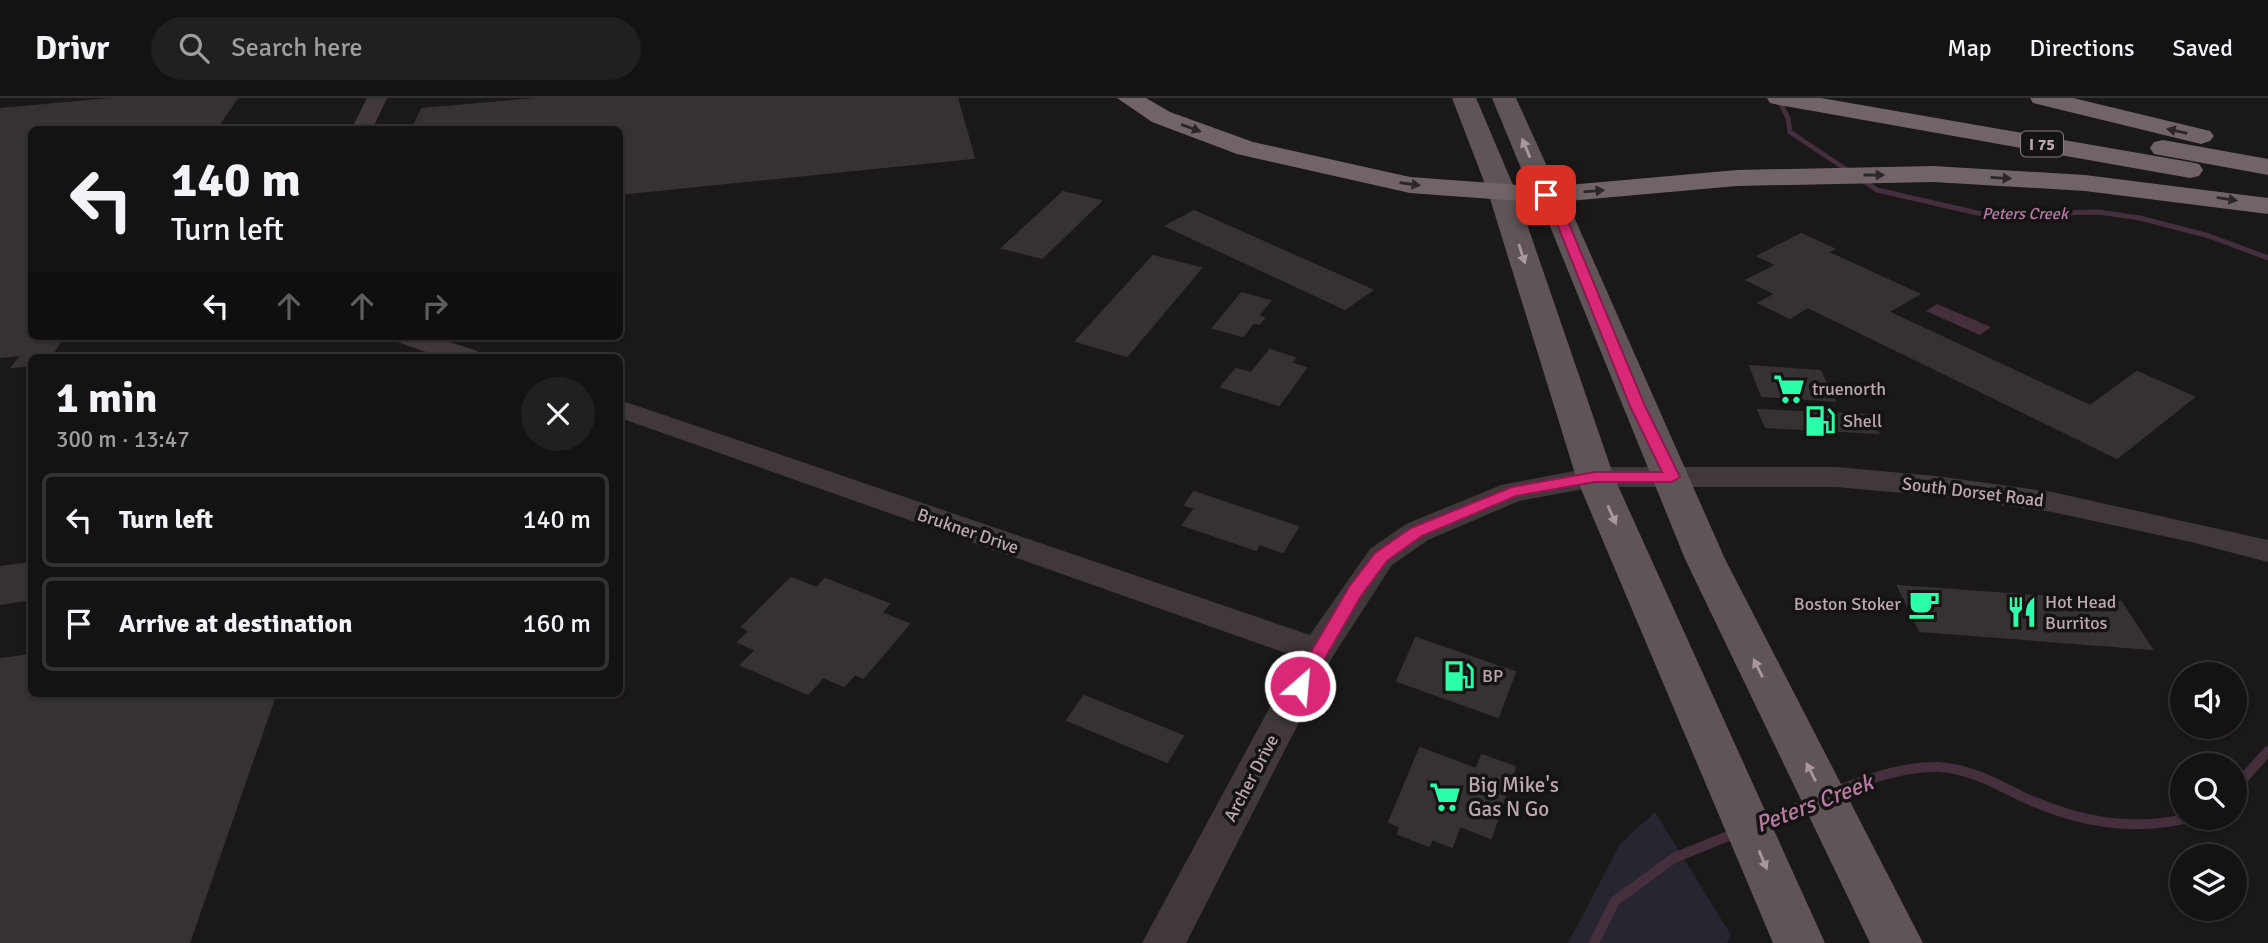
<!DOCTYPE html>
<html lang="en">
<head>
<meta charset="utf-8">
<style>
	:root { --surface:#141212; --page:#212020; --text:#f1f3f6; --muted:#9d9e9f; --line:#333232 }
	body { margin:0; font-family:Signika,sans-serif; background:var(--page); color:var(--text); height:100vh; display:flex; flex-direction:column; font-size:26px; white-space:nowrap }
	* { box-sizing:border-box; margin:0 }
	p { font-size:23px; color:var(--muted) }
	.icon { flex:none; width:38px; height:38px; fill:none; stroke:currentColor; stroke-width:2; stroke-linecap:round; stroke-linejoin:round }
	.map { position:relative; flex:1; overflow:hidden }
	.drawer { position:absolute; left:28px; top:256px; width:595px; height:343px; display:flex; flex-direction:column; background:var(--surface); border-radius:10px; box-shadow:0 2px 5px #0004,0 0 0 2px var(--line) }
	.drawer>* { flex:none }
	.top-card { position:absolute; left:28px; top:28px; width:595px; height:214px; border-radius:10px; box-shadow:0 2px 5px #0004,0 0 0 2px var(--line); background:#141212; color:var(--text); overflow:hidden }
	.fabs { position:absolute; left:2170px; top:564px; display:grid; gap:14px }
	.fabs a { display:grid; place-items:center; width:77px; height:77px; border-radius:50%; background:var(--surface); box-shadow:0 2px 5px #0004,0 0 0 2px var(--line); font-size:35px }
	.pin { position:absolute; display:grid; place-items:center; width:60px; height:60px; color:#fff; margin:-30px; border-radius:14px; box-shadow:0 4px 10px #0006 }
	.me { position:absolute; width:77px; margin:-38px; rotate:27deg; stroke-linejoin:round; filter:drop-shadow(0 0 5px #0008) }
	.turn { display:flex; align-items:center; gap:24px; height:147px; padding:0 28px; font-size:32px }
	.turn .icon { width:91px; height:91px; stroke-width:2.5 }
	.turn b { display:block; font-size:49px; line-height:60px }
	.lanes { display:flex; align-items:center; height:66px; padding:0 28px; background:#0003; justify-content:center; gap:35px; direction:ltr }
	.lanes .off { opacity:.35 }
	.round { display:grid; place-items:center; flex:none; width:74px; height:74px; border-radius:37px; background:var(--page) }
	.headline { display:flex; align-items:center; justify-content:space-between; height:119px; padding:0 28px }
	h1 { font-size:42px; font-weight:800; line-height:52px }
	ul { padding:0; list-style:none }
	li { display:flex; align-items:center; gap:21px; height:94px; margin:0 14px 10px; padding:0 14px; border:4px solid var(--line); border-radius:10px }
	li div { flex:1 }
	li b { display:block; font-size:26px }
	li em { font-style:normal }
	header { display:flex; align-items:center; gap:42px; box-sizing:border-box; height:98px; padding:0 35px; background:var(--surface); border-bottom:2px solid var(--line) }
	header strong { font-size:33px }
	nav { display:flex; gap:38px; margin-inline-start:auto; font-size:24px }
	.search { width:490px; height:63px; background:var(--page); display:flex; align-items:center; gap:18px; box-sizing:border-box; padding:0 24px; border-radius:38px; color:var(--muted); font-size:26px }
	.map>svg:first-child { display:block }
	.green { fill:#262530 }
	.water { fill:#452f3c }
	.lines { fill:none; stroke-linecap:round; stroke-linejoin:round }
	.stream-far1 { stroke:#452f3c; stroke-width:5 }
	.stream { stroke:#452f3c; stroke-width:10 }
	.building { fill:#363233; stroke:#363132; stroke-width:2 }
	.minor { fill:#40383a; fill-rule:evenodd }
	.major { fill:#5f5457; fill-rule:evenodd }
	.highway { fill:#716468; fill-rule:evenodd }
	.oneway { fill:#2c2728 }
	.oneway2 { fill:#a9989d }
	.route { fill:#db2777; stroke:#8e194d; stroke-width:2 }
	.labels { text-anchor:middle; stroke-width:7; stroke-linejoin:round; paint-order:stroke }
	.shield { fill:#151313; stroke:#897c80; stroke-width:2 }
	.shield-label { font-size:16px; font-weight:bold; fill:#bba9af }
	.far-water-label { font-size:16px; font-style:italic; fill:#b97ca1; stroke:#151313 }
	.poi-label { font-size:18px; fill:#bba9af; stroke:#151313; text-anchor:start }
	.street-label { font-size:18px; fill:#bba9af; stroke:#151313 }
	.near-poi-label { font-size:21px; fill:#bba9af; stroke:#151313; text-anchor:start }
	.near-water-label { font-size:23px; font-style:italic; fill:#b97ca1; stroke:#151313 }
</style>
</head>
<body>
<header>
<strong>Drivr</strong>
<div class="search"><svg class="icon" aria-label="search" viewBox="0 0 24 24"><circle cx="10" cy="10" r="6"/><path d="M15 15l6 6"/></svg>Search here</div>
<nav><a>Map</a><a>Directions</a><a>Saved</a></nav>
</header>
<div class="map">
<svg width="2268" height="845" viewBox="0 0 2268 845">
	<rect width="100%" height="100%" fill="#1a1818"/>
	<polygon class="green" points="1655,714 1731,837 1727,845 1568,845 1620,746"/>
	<polygon class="water" points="1937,206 1991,229 1980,237 1926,213"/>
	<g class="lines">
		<polyline class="stream-far1" points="1778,0 1788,20 1790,34 1877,92 1986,117 2098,114 2140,120 2209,138 2268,160"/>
		<g class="stream">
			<polyline points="2235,690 2268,653"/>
			<path d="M1834,694C1865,682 1904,668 1938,669C1968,670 1997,686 2023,699C2080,725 2133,734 2194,719"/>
			<polyline points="1760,725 1812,703"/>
			<polyline points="1594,845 1615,803 1674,760 1738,734"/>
		</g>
	</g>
	<g class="building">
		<polygon points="122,0 237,0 215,32 32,32 32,238 64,238 50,259 32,259 32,267 12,269 22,257 0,259 0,11"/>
		<polygon points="545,0 957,0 974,60 620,96 620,32 412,32 422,11"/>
		<polygon points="1063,94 1101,103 1042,160 1002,150"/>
		<polygon points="1194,113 1372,192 1345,211 1166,128"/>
		<polygon points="1801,136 1834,151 1827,154 1919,196 1888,214 2090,308 2137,274 2194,299 2117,360 1808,209 1790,220 1759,205 1776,196 1747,182 1777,167 1758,158"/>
		<polygon points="1153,158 1201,170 1127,258 1076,243"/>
		<polygon points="1242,195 1270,203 1258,218 1264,220 1259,226 1253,225 1243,238 1213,230"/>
		<polygon points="1270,252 1295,260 1291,265 1306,270 1279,307 1221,289 1236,271 1251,275"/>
		<polygon points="1750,268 1820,273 1835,303 1762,298"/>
		<polygon points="1758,312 1868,317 1878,335 1766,329"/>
		<polygon points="1194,394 1298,429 1283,454 1259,446 1256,452 1183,427 1195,410 1185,407"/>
		<polygon points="32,465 32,501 0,506 0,469"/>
		<polygon points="791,480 817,490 825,481 889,506 881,515 909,526 863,580 855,576 844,588 823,579 808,596 741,567 756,552 738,544 750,533 742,529"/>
		<polygon points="1898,488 2121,504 2152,551 1920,533"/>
		<polygon points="1416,540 1515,574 1498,619 1397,583"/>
		<polygon points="32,557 32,595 276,595 189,845 0,845 0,561"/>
		<polygon points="1084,598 1183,638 1167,664 1067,622"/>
		<polygon points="1420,650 1476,671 1482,657 1515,669 1491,740 1460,728 1452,749 1432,741 1429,748 1398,736 1400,729 1389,724"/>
	</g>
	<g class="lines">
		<g class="minor">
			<polygon points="367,0 387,0 372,32 351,32"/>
			<polygon points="393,238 432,238 477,253 480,259 441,259 397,244"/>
			<polygon points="620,302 1310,537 1370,451 1406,426 1501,387 1595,369 1836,369 1936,378 2052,394 2268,442 2268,464 2191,444 2052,414 1936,398 1836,389 1595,389 1519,403 1428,442 1392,467 1333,558 1186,845 1142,845 1297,559 620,320"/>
		</g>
		<g class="major">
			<polygon points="1452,0 1476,0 1516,94 1614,379 1825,845 1773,845 1576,379 1488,94"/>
			<polygon points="1492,0 1516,0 1560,97 1575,121 1725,461 1923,845 1870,845 1685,461 1547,121 1532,97"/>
		</g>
		<g class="highway">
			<polygon points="1117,0 1146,0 1170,14 1253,44 1410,79 1546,89 1737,72 1933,68 2085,77 2268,100 2268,116 2085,93 1933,84 1737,88 1546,105 1410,95 1237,56 1152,24"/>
			<polygon points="1767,0 1821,0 2190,64 2199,66 2203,72 2199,78 2190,80 1779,7 1770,5"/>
			<polygon points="2030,0 2073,0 2210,33 2214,38 2210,43 2201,46 2033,5"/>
			<polygon points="2163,42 2268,61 2268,77 2154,56 2150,50 2154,44"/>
		</g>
	</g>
	<defs><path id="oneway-solid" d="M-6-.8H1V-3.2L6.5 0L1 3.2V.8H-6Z" transform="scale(1.75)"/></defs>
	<g class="oneway">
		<use href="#oneway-solid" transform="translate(1191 30) rotate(20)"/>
		<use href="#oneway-solid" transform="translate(2177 33) rotate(-167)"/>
		<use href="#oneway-solid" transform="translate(1874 77)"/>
		<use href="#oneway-solid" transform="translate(2001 80) rotate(3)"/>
		<use href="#oneway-solid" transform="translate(1410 86) rotate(8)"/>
		<use href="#oneway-solid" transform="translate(1594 93) rotate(-5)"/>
		<use href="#oneway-solid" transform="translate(2227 101) rotate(9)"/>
	</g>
	<g class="oneway2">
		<use href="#oneway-solid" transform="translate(1526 50) rotate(-113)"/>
		<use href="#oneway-solid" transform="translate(1522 156) rotate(72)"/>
		<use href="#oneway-solid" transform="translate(1612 417) rotate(66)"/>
		<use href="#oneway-solid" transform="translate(1758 570) rotate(-116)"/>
		<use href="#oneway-solid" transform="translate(1811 674) rotate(-117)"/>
		<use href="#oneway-solid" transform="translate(1763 762) rotate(67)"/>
	</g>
	<polygon class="route" points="1542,95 1550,95 1567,121 1645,308 1680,379 1672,384 1595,384 1516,398 1422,438 1387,463 1361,498 1306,593 1293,593 1291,588 1349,489 1375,455 1411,430 1512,389 1595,374 1662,374 1630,308 1555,121 1540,97"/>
	<defs>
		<symbol id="supermarket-bare" viewBox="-9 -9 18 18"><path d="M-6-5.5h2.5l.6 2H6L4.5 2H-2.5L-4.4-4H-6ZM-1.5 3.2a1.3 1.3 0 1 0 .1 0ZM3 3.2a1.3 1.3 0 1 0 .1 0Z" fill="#2bffa9" stroke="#151313" stroke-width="2.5" paint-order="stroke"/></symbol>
		<symbol id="fuel-bare" viewBox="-9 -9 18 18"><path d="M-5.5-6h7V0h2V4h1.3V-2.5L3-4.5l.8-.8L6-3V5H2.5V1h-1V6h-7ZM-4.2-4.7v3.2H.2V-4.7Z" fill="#2bffa9" stroke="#151313" stroke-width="2.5" paint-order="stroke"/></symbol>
		<symbol id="cafe-bare" viewBox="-9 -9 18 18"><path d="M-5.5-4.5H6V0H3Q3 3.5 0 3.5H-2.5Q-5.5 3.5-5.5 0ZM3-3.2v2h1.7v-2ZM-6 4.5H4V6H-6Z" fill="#2bffa9" stroke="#151313" stroke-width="2.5" paint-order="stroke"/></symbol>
		<symbol id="restaurant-bare" viewBox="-9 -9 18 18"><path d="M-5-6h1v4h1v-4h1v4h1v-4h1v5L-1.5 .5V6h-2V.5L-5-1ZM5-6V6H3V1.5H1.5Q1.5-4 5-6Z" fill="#2bffa9" stroke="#151313" stroke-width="2.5" paint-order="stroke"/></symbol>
	</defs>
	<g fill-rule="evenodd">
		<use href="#supermarket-bare" x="1767" y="269" width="44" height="44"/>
		<use href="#fuel-bare" x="1798" y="301" width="44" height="44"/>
		<use href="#cafe-bare" x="1902" y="484" width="44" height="44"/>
		<use href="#restaurant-bare" x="2000" y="492" width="44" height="44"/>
		<use href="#fuel-bare" x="1437" y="556" width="44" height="44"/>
		<use href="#supermarket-bare" x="1423" y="677" width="44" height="44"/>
	</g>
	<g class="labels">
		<rect class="shield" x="2021" y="33.5" width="42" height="25" rx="5"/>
		<g class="shield-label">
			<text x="2042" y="52">I 75</text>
		</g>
		<g class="far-water-label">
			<text x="2025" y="121">Peters Creek</text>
		</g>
		<g class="poi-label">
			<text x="1812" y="297">truenorth</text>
			<text x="1843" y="329">Shell</text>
			<text x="2045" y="510">Hot Head<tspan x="2045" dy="21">Burritos</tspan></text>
			<text x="1901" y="512" text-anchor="end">Boston Stoker</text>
			<text x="1482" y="584">BP</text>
		</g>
		<g class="street-label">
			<text transform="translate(1973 394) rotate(7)" y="6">South Dorset Road</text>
			<text transform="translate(968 433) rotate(19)" y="6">Brukner Drive</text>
			<text transform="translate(1251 680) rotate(-62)" y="6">Archer Drive</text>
		</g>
		<g class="near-poi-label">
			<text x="1468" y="694">Big Mike's<tspan x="1468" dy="24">Gas N Go</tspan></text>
		</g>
		<g class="near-water-label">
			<text transform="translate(1814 705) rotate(-21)" y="8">Peters Creek</text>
		</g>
	</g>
</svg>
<div class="fabs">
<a><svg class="icon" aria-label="sound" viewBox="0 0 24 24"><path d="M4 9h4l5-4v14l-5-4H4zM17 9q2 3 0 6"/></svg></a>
<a><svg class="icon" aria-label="search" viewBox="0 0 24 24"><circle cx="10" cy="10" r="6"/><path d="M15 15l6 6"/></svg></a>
<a><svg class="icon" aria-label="layers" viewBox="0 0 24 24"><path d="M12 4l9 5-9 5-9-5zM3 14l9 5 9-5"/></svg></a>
</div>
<div class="pin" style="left:1546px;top:97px;background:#d93025"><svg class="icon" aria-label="arrive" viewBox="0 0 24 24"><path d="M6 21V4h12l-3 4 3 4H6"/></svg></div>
<svg class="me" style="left:1300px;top:588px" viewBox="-20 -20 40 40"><circle r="17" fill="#db2777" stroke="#fff" stroke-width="3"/><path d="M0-11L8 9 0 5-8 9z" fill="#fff"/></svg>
<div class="top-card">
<div class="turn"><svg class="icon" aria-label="left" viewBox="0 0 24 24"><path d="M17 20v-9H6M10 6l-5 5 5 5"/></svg><div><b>140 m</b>Turn left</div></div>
<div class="lanes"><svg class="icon" aria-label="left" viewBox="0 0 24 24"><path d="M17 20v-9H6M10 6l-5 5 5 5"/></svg><svg class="icon off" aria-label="ahead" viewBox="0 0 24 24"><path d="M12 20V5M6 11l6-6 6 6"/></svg><svg class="icon off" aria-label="ahead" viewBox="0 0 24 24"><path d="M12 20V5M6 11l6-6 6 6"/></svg><svg class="icon off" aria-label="right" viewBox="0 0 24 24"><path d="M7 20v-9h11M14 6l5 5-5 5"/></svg></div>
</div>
<section class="drawer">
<div class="headline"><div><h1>1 min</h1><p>300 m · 13:47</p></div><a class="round"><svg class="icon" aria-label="close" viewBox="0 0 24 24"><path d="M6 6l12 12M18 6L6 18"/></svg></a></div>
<ul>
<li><svg class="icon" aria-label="left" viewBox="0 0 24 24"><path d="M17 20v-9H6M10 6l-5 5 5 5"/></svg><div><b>Turn left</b></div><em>140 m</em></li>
<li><svg class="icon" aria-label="arrive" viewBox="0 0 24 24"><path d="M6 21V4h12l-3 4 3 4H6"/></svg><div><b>Arrive at destination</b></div><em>160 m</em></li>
</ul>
</section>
</div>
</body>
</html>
